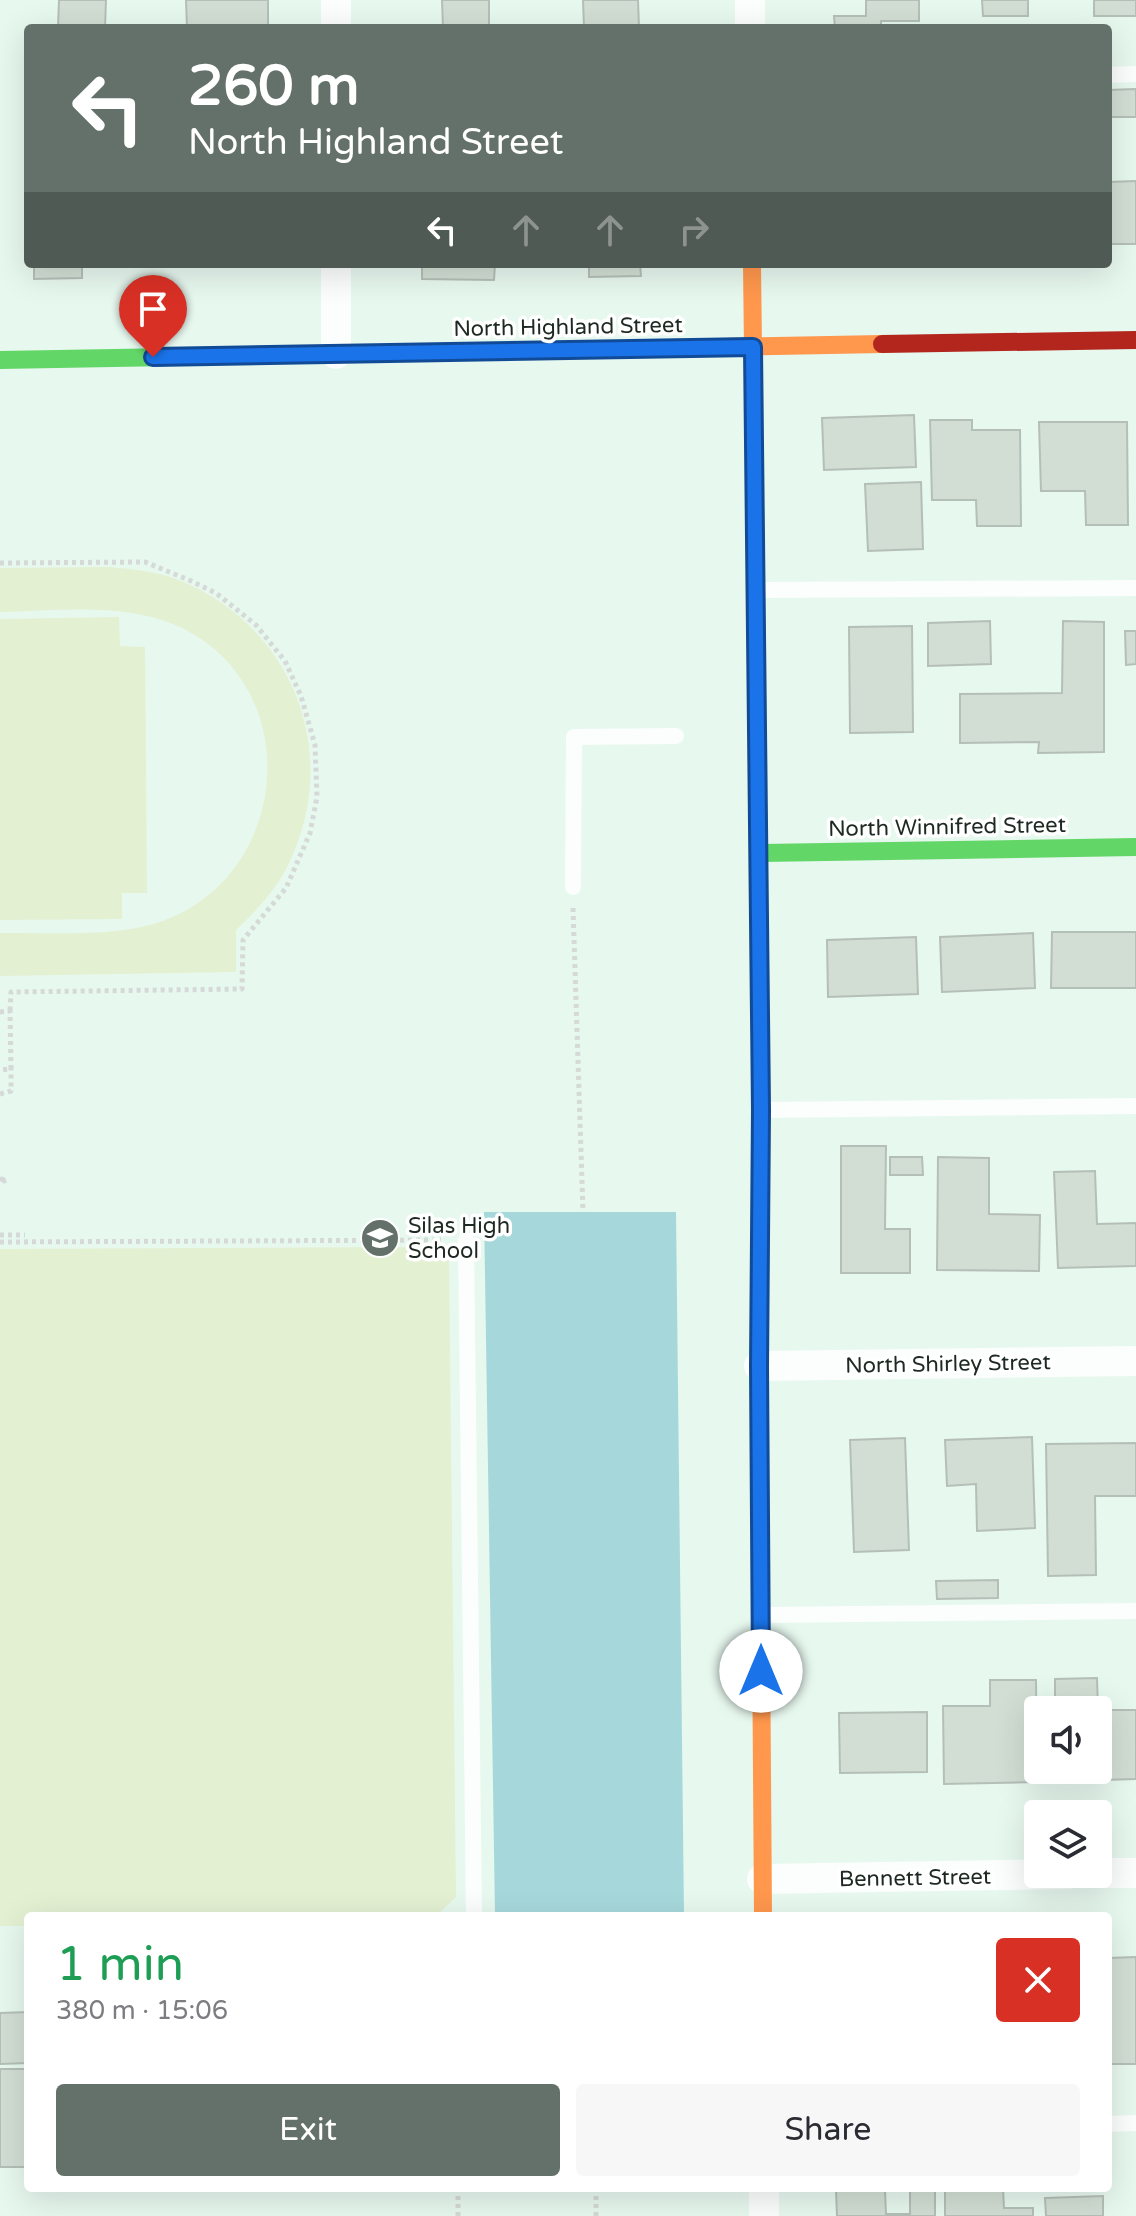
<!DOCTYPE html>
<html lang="en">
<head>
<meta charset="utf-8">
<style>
	:root { --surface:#fff; --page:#f7f7f7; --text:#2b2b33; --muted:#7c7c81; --accent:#64716a }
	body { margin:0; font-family:"Varela Round",sans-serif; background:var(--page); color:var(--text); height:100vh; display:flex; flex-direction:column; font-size:30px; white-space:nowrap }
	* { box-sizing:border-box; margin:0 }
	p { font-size:26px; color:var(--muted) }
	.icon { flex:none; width:44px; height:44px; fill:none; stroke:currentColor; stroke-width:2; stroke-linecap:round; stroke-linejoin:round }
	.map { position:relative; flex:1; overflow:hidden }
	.panel { position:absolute; left:24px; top:1912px; width:1088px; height:280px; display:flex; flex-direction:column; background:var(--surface); border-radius:8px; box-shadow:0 8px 32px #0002 }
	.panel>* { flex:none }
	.hud { position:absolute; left:24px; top:24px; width:1088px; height:244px; border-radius:8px; box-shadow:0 8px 32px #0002; background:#64716a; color:#fff; overflow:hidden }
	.buttons { position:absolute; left:1024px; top:1696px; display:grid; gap:16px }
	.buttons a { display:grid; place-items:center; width:88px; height:88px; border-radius:8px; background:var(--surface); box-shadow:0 8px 32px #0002; font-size:40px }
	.pin { position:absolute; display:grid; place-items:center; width:68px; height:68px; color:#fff; margin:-82px -34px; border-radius:50% 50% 50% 0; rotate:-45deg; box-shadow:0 0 8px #0007 }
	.pin .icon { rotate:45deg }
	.me { position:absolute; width:88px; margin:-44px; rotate:0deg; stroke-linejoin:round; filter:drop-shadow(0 0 6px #0008) }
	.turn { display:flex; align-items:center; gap:28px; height:168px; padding:0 32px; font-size:36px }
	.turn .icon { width:104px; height:104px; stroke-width:2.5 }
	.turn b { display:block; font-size:56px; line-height:68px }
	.lanes { display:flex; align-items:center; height:76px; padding:0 32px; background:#0003; justify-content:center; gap:40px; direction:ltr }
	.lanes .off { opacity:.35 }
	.round { display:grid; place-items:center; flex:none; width:84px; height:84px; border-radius:8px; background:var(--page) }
	.head { display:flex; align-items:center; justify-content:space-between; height:136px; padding:0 32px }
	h1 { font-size:48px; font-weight:600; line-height:60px; color:#1e9e55 }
	.cta { display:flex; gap:16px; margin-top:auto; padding:16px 32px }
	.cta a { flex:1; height:92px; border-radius:8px; background:var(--accent); color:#fff; font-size:32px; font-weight:600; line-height:92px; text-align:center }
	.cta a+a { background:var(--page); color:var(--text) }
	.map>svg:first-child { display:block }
	.green { fill:#e4f0d2 }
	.water { fill:#a6d8db }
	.building { fill:#d2ded4; stroke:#b4bfb7; stroke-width:2 }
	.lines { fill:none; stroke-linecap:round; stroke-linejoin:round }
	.path { stroke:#d5d9d7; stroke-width:5; stroke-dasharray:4 4; stroke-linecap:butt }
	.lane { stroke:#fbfefd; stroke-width:16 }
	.street { stroke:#fbfefd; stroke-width:30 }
	.fast { stroke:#63d668; stroke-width:18 }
	.slow { stroke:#ff974d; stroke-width:18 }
	.jam { stroke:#b3261e; stroke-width:18 }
	.route-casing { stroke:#114b97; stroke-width:20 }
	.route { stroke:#1a73e8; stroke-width:14 }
	.labels { text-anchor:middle; stroke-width:7; stroke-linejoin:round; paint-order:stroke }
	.street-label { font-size:22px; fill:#1e2923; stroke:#fff }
	.poi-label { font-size:22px; fill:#1e2923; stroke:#fff; text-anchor:start }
</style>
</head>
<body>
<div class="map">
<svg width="1136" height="2216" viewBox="0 0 1136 2216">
	<rect width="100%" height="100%" fill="#e7f8ef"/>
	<g class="green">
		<path d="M107,567C131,569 156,571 179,580C295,627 344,757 286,869C274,892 255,912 236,930V972L0,976V933C50,932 117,938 163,921C289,875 306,693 186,630C129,601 62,611 0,612V568Z"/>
		<polygon points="119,617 120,646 145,647 147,893 122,893 122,919 0,920 0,619"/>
		<polygon points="424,1247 449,1259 456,1897 436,1916 28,1916 28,1926 0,1926 0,1249"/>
	</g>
	<polygon class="water" points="484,1212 676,1212 684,1916 495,1916"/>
	<g class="building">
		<polygon points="59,0 106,0 105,28 58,28"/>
		<polygon points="186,0 268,0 268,28 187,28"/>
		<polygon points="442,0 489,0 489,28 443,28"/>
		<polygon points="583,0 638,0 639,28 584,28"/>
		<polygon points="866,0 919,0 919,21 881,21 881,28 835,28 834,16 866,16"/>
		<polygon points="982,0 1028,0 1028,16 983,16"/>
		<rect x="1094" y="0" width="42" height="16"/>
		<polygon points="1136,89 1136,117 1108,117 1108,90"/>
		<polygon points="1136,181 1136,244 1108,244 1108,182"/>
		<polygon points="34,264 82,264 82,278 34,279"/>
		<polygon points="422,264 495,264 494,280 422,279"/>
		<polygon points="589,264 640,264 641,276 589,277"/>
		<polygon points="914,415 916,467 824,470 822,418"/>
		<polygon points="930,420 972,420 972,430 1020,430 1021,526 977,526 976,500 932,500"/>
		<polygon points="1039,422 1127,422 1128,525 1086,525 1085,491 1041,491"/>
		<polygon points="921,482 923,549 868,551 865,484"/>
		<polygon points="990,621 991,664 928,666 928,623"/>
		<polygon points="1063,621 1104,622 1104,752 1038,753 1039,742 960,743 960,694 1062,693"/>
		<polygon points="912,626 913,732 850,733 849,627"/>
		<polygon points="1125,631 1136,631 1136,664 1126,665"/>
		<polygon points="1052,932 1136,932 1136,988 1051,988"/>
		<polygon points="1033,933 1035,988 942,992 940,937"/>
		<polygon points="916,937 918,994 828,997 827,940"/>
		<polygon points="841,1146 886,1146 885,1229 910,1229 910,1273 841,1273"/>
		<polygon points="890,1157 922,1157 923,1175 890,1175"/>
		<polygon points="938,1157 989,1158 989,1214 1040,1215 1039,1271 937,1270"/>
		<polygon points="1095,1171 1097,1224 1136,1223 1136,1266 1058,1268 1054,1172"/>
		<polygon points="1032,1437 1035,1528 977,1531 976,1484 947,1486 945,1440"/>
		<polygon points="905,1438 909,1550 854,1552 850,1440"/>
		<polygon points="1136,1443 1136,1496 1095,1496 1096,1575 1048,1576 1046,1444"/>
		<polygon points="998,1580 998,1598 937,1599 936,1581"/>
		<polygon points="1097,1678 1098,1710 1055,1710 1055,1679"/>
		<polygon points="990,1680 1036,1680 1037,1782 944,1784 943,1706 990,1706"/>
		<polygon points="1098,1710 1136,1710 1136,1779 1104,1780 1104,1766 1098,1766"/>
		<polygon points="927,1712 927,1772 840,1773 839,1713"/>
		<polygon points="1136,1957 1136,2064 1108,2064 1108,1958"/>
		<polygon points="28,2012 28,2063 0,2064 0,2013"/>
		<rect x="0" y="2069" width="28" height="98"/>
		<polygon points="945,2188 1003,2188 1004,2208 1033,2208 1033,2216 945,2216"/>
		<polygon points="910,2189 935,2189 935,2216 837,2216 836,2190 885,2190 886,2214 910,2214"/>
		<polygon points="1103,2196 1103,2216 1046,2216 1045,2198"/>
	</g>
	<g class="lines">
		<g class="path">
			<polyline points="0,563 145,562 189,580 216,593 256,625 285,661 301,696 315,745 317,797 310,833 286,888 243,940 242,989 11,992 10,1011"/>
			<polyline points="573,908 583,1212"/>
			<polyline points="0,1012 10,1011 11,1069 0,1070"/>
			<polyline points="0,1094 11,1091 11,1069"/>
			<polyline points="0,1179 7,1180 0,1182"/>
			<polyline points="0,1235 25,1235"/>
			<polyline points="0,1242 441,1240"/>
			<polyline points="458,2188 458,2216"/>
			<polyline points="596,2188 596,2216"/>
		</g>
		<g class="lane">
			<polyline points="1108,75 1136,74"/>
			<polyline points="758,590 1136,588"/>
			<polyline points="573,887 574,737 676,736"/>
			<polyline points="763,1110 1136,1106"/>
			<polyline points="466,1240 474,1916"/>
			<polyline points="762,1615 1136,1611"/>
			<polyline points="1108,2124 1136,2123"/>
		</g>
		<g class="street">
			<polyline points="336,0 336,28"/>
			<polyline points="750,0 750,28"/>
			<polyline points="336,264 336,354"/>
			<polyline points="759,1366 1136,1361"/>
			<polyline points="1098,1873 1136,1873"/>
			<polyline points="762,1879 1068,1874"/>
			<polyline points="764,2188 764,2216"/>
		</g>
		<g class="fast">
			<polyline points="0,360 511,351"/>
			<polyline points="756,601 761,1110 759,1366 761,1632"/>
			<polyline points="759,853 1136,847"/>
		</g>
		<g class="slow">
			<polyline points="752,264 756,601"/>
			<polyline points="511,351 882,344"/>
			<polyline points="761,1632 763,1916"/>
		</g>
		<polyline class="jam" points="882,344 1136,340"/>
	</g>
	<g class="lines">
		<defs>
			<polyline id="route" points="153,357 753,347 761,1110 759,1366 761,1671"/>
		</defs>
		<use href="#route" class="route-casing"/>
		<use href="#route" class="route"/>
	</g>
	<defs>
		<symbol id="school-disc" viewBox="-11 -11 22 22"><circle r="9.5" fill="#64716a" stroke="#fff"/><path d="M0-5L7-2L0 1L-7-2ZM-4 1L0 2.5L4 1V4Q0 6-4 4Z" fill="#fff"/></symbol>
	</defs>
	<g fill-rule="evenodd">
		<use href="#school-disc" x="358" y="1216" width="44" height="44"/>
	</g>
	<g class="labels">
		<g class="street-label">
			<text transform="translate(568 326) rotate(-1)" y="8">North Highland Street</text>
			<text transform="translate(947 826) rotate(-1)" y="8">North Winnifred Street</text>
			<text transform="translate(948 1363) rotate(-1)" y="8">North Shirley Street</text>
			<text transform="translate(915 1877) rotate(-1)" y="8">Bennett Street</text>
		</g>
		<g class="poi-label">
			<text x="408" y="1233">Silas High<tspan x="408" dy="25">School</tspan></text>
		</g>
	</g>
</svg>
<div class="buttons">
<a><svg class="icon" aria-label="sound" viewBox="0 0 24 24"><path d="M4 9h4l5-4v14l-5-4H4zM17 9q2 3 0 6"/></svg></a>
<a><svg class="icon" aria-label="layers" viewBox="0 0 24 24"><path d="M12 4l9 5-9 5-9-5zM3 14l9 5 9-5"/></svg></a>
</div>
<div class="pin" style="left:153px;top:357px;background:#d93025"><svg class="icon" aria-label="arrive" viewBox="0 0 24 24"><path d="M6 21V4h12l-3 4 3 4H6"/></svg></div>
<svg class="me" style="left:761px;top:1671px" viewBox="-20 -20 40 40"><circle r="19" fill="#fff"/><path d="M0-13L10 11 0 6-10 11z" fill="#1a73e8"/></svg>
<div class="hud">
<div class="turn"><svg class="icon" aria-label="left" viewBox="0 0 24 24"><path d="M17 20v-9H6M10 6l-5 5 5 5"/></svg><div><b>260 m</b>North Highland Street</div></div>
<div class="lanes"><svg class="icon" aria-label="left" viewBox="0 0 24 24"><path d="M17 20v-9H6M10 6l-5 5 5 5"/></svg><svg class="icon off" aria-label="ahead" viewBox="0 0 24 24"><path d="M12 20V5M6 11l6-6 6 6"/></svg><svg class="icon off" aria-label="ahead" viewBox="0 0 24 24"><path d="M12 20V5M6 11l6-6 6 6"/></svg><svg class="icon off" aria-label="right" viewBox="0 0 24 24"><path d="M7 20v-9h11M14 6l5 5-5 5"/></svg></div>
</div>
<section class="panel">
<div class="head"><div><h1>1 min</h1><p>380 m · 15:06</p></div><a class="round" style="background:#d93025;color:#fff"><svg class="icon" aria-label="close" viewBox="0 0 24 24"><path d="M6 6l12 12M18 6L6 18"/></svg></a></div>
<div class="cta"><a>Exit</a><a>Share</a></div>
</section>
</div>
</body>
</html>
